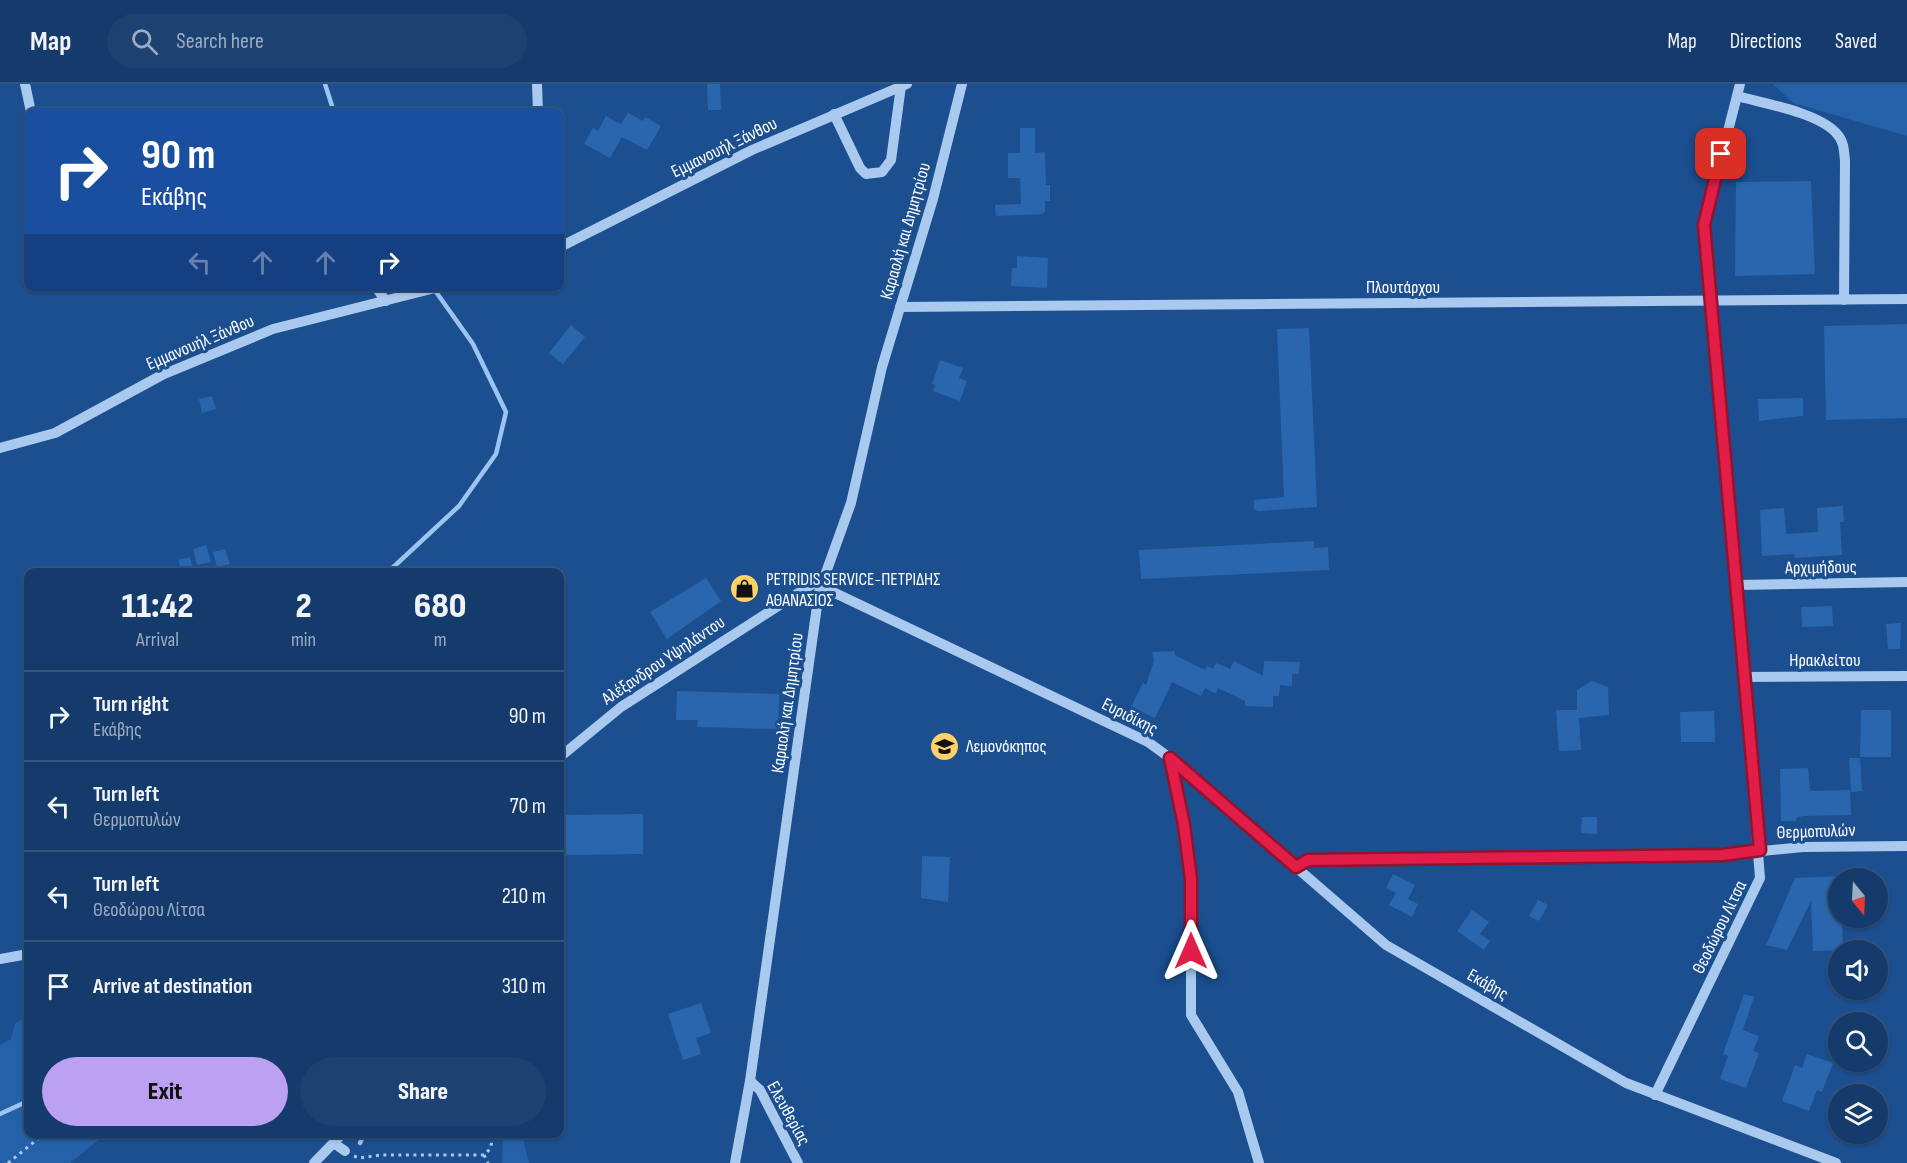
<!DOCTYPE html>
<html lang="en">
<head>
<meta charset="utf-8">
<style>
	:root { --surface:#143b6b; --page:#1d4271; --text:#f1f3f6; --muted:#9dadc1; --line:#33557e; --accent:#bca0f2 }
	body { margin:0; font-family:"Sofia Sans Condensed",sans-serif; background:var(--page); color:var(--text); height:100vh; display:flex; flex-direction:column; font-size:22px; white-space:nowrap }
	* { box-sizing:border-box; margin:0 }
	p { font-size:20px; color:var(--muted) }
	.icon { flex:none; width:33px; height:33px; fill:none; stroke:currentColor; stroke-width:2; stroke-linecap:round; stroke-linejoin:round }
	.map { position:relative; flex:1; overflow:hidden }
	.drawer { position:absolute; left:24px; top:484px; width:540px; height:570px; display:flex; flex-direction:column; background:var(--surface); border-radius:12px; box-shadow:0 2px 4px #0004,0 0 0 2px var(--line) }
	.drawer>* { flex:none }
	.guide { position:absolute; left:24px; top:24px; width:540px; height:183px; border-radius:12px; box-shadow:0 2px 4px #0004,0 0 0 2px var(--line); background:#1a4fa0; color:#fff; overflow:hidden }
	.needle { width:39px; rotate:162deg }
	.fabs { position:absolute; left:1828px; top:784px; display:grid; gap:12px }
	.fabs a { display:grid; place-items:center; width:60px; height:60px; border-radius:50%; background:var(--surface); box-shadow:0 2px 4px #0004,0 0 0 2px var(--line); font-size:30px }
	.pin { position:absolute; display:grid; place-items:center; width:51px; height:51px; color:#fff; margin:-26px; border-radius:12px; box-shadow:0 3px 9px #0006 }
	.me { position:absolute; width:66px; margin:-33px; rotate:0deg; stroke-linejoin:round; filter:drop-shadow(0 0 4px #0008) }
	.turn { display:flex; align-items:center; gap:21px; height:126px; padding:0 18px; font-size:27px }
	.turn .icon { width:78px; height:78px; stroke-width:2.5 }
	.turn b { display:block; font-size:42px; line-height:51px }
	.lanes { display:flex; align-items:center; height:57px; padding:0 18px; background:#0003; justify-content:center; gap:30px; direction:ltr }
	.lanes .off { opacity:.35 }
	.eta { display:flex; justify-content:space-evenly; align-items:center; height:102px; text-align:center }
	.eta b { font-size:36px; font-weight:800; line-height:42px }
	.button { display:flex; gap:12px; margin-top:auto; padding:12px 18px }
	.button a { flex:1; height:69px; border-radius:36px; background:var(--accent); color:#111; font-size:24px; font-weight:800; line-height:69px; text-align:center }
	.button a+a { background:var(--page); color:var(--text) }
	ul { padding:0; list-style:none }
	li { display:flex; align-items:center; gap:18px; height:90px; padding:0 18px; border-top:2px solid var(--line) }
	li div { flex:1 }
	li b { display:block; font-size:22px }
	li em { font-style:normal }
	header { display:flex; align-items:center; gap:36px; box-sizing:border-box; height:84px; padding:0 30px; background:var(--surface); border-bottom:2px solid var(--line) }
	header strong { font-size:28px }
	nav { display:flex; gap:33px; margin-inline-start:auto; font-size:21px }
	.search { width:420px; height:54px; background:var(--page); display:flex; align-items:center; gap:15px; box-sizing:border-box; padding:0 21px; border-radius:33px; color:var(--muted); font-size:22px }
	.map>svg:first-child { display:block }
	.green { fill:#2461a8 }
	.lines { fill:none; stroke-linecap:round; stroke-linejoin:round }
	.stream { stroke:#9cc4f0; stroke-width:4.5 }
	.building { fill:#2a66ad }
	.path { stroke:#a9c9ee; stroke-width:3; stroke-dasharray:3 4.5; stroke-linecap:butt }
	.minor { stroke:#a9c9ee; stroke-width:10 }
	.route-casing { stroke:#92132f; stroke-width:15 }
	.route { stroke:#e11d48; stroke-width:10 }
	.labels { text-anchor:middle; stroke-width:6; stroke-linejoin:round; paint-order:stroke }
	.street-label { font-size:18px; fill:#fff; stroke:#1b4f8f }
	.poi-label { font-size:18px; fill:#fff; stroke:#1b4f8f; text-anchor:start }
</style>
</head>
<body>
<header>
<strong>Map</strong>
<div class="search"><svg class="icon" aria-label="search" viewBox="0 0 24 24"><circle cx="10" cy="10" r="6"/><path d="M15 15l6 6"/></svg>Search here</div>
<nav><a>Map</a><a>Directions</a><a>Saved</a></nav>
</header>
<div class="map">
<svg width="1907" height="1079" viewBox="0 0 1907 1079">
	<rect width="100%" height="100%" fill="#1b4f8f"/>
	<g class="green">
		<polygon points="1773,0 1907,0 1907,52 1793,19"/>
		<polygon points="28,931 28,1050 106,1050 70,1079 0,1079 0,961 11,955 15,940"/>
		<polygon points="503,1050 522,1050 529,1079 502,1079"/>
	</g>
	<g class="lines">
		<g class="stream">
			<polyline points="325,0 334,28"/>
			<polyline points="387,489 459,422 496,370 506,328 473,260 434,205"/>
			<polyline points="0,1030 28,1017"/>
			<polyline points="360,1059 364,1050"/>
		</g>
	</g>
	<g class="building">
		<polygon points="707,0 720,0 721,26 708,26"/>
		<polygon points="628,29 643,37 645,33 661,42 647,66 622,53 610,74 584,60 593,44 598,47 606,32 621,40"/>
		<polygon points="1020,44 1035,44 1035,69 1045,68 1046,101 1050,101 1050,117 1045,117 1045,128 1042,130 996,132 995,121 1021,120 1020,94 1008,94 1008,69 1020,69"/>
		<polygon points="1811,97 1815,190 1735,192 1736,98"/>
		<polygon points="1017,172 1048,174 1047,204 1011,202 1012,184 1017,184"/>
		<polygon points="1907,240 1907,334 1826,336 1824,242"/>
		<polygon points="571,241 585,253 563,280 549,269"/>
		<polygon points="1309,244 1317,423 1258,427 1254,425 1254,416 1284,413 1277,245"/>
		<polygon points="940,276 963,284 959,294 967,297 960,317 933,307 935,301 932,300"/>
		<polygon points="212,312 216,325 202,329 199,315"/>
		<polygon points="1803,314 1803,332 1759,337 1758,315"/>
		<polygon points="1843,422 1844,438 1840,438 1842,471 1795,474 1794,470 1762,472 1760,426 1784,424 1786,450 1818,448 1817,424"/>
		<polygon points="1314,457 1314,464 1328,463 1329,486 1141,495 1139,466"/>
		<polygon points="206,461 211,478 197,481 193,465"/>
		<polygon points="225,465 230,480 217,483 213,468"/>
		<polygon points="190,473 194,489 182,489 178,476"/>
		<polygon points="706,494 721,517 667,555 650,528"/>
		<polygon points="1832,522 1833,542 1802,543 1801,523"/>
		<polygon points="1901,539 1900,565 1888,565 1886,540"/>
		<polygon points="1175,567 1175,571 1205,586 1207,582 1213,585 1216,579 1230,585 1234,577 1263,592 1264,577 1300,578 1299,590 1292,590 1292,602 1280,601 1279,612 1273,612 1273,623 1245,622 1245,617 1218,604 1216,610 1205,604 1201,612 1172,598 1155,634 1131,623 1143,599 1146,601 1154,577 1152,568"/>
		<polygon points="1592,597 1608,603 1609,631 1579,634 1581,666 1559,667 1556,626 1577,626 1577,606"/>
		<polygon points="677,607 779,610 778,645 697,643 698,636 676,636"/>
		<polygon points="1861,626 1891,626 1891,673 1860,673"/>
		<polygon points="1714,627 1715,658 1681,658 1680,628"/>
		<polygon points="1849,674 1860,674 1862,707 1851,708"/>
		<polygon points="1808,684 1810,707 1850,706 1851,731 1803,732 1796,734 1796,737 1781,737 1780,685"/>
		<polygon points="643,730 643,770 560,771 560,731"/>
		<polygon points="1582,733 1597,733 1597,750 1581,749"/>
		<polygon points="922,772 950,773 948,818 921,814"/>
		<polygon points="1393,790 1415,801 1408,815 1418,820 1412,833 1389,821 1396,809 1386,804"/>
		<polygon points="1839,792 1839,838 1842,838 1843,866 1813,867 1811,817 1787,866 1766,861 1795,794"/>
		<polygon points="1538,816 1548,821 1539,837 1529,832"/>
		<polygon points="1472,826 1489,838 1480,850 1490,857 1484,866 1457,847"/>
		<polygon points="1744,910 1754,913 1743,946 1759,952 1753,967 1759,969 1746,1004 1720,995 1728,972 1723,970"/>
		<polygon points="701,919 711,949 696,954 701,970 683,976 668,930"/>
		<polygon points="1807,970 1833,979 1822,1008 1817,1006 1809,1027 1782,1017 1795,981 1802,984"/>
	</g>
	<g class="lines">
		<g class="path">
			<polyline points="484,1071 488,1079"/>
			<polyline points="354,1072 359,1074 381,1071 484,1071 490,1065 494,1050"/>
			<polyline points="8,1079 44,1050"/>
		</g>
		<g class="minor">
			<polyline points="25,0 31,28"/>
			<polyline points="537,0 538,28"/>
			<path d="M1737,12C1763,19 1820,29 1837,50C1844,57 1844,67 1845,77L1844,216"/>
			<polyline points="834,30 860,84 866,90 882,88 891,76 901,2"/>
			<polyline points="560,163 752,66 907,0"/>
			<polyline points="375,202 386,217"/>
			<polyline points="900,223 1907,215"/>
			<polyline points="0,364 55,349 162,291 273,245 443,202"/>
			<polyline points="1736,501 1907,498"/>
			<polyline points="1743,593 1907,592"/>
			<polyline points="560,673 621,623 814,499 1148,658 1170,674 1184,741 1191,795 1191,931 1238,1008 1259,1079"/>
			<polyline points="1170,674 1386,861 1626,999 1836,1079"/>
			<polyline points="1296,783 1308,776 1722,771 1803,763 1907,762"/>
			<polyline points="0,875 28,870"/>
			<polyline points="750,997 760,1006 798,1079"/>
			<polyline points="1655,1011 1760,794 1720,302 1704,141 1740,0"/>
			<polyline points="335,1060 345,1067"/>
			<polyline points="314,1079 342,1050"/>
			<polyline points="735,1079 750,997 819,508 851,419 882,283 933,115 962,0"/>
		</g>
	</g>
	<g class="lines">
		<defs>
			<polyline id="route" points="1191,867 1191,795 1184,741 1170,674 1296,783 1308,776 1722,771 1760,766 1704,141 1721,70"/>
		</defs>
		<use href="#route" class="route-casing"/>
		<use href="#route" class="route"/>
	</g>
	<defs>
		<symbol id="shop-disc" viewBox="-11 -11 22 22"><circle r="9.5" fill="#ffd166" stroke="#1b4f8f"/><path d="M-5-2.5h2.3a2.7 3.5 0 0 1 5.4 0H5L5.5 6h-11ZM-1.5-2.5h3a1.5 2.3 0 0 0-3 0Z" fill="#111"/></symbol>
		<symbol id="school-disc" viewBox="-11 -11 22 22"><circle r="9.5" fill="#ffd166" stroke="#1b4f8f"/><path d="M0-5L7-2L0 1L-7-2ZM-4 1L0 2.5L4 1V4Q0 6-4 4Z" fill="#111"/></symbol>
	</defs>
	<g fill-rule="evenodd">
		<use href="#shop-disc" x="728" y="488" width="33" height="33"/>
		<use href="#school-disc" x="928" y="646" width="33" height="33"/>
	</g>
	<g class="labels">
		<g class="street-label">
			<text transform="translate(724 63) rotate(-26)" y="6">Εμμανουήλ Ξάνθου</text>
			<text transform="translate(905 147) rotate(-74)" y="6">Καραολή και Δημητρίου</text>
			<text x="1403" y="209">Πλουτάρχου</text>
			<text transform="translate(200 258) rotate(-23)" y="6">Εμμανουήλ Ξάνθου</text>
			<text transform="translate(1821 483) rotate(-1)" y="6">Αρχιμήδους</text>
			<text transform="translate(663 576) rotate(-34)" y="6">Αλέξανδρου Υψηλάντου</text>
			<text x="1825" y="582">Ηρακλείτου</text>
			<text transform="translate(787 619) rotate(-82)" y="6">Καραολή και Δημητρίου</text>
			<text transform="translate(1130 632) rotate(27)" y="6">Ευριδίκης</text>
			<text transform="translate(1816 747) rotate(-2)" y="6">Θερμοπυλών</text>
			<text transform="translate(1719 843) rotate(-64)" y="6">Θεοδώρου Λίτσα</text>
			<text transform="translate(1488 900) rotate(30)" y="6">Εκάβης</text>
			<text transform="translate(789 1029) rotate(61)" y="6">Ελευθερίας</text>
		</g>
		<g class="poi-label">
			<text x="766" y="501">PETRIDIS SERVICE-ΠΕΤΡΙΔΗΣ<tspan x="766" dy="21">ΑΘΑΝΑΣΙΟΣ</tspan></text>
			<text x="966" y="668">Λεμονόκηπος</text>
		</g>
	</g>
</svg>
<div class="fabs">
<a><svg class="needle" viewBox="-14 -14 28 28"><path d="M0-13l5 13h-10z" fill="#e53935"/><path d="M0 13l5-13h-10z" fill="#9dadc1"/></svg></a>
<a><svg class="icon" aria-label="sound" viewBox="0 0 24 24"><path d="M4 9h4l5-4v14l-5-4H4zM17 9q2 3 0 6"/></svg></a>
<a><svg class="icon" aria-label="search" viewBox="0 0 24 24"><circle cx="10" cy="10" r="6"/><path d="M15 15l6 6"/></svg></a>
<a><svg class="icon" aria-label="layers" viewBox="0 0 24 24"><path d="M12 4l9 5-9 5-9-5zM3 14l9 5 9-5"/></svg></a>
</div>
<div class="pin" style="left:1721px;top:70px;background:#d93025"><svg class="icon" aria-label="arrive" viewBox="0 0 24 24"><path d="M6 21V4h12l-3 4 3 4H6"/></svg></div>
<svg class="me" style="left:1191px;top:867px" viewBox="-20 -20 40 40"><path d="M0-17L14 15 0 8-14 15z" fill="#e11d48" stroke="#fff" stroke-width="4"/></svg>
<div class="guide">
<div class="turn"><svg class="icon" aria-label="right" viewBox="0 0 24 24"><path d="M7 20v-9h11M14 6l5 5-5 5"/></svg><div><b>90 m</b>Εκάβης</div></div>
<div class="lanes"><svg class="icon off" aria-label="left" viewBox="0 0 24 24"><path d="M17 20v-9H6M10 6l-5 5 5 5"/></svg><svg class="icon off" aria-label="ahead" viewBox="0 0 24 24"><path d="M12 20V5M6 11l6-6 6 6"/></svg><svg class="icon off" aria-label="ahead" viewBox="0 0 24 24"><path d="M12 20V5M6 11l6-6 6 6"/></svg><svg class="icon" aria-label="right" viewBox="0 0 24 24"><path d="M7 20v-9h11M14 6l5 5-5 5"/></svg></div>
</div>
<section class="drawer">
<div class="eta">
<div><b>11:42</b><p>Arrival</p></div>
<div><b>2</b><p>min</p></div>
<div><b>680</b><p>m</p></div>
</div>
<ul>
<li><svg class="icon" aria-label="right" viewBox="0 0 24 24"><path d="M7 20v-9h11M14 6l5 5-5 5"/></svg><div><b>Turn right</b><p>Εκάβης</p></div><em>90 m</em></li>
<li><svg class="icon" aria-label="left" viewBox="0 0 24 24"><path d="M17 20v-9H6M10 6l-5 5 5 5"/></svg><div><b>Turn left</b><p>Θερμοπυλών</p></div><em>70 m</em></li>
<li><svg class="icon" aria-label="left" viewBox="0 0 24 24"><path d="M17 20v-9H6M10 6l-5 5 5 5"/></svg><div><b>Turn left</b><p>Θεοδώρου Λίτσα</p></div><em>210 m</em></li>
<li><svg class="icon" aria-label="arrive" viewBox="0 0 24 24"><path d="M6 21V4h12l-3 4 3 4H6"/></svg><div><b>Arrive at destination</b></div><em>310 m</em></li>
</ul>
<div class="button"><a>Exit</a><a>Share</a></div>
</section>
</div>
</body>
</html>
